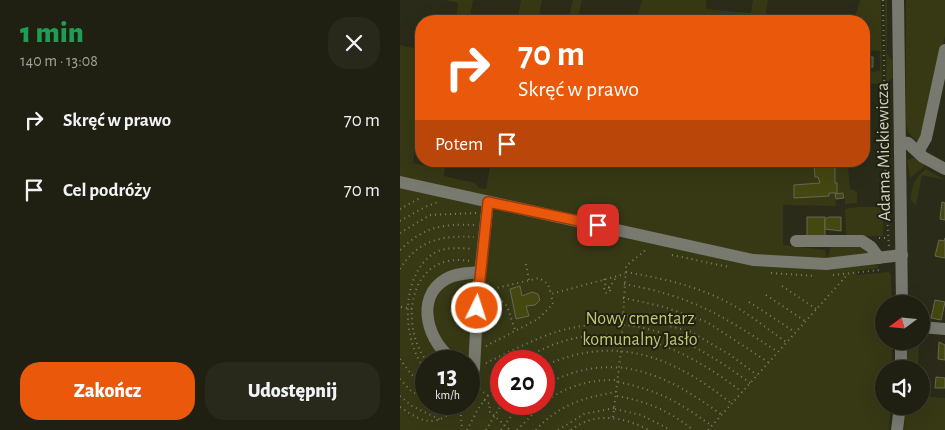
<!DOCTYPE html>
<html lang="pl">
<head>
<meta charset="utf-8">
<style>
	:root { --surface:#202012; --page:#28281b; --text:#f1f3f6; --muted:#a2a39f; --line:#3d3e32; --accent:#ea580c }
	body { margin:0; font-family:"Alegreya Sans",sans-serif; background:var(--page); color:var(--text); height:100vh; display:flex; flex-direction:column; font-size:19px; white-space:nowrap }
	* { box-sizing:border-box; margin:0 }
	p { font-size:16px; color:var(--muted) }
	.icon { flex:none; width:28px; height:28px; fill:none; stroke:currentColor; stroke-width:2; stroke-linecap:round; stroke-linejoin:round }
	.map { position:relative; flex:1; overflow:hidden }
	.drawer { display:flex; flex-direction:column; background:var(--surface); width:400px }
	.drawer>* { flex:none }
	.top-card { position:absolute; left:15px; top:15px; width:455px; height:152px; border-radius:20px; box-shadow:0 5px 20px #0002,0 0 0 1px var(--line); background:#ea580c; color:#fff; overflow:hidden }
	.needle { width:32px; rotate:254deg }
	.fabs { position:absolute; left:475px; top:295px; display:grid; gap:10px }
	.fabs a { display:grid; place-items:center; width:55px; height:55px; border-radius:50%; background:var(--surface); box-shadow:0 5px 20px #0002,0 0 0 1px var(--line); font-size:25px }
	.speed { position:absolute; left:15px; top:350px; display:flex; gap:10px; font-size:25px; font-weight:700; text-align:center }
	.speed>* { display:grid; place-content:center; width:65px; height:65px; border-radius:50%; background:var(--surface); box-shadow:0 5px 20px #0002,0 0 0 1px var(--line); line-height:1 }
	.speed small { font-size:12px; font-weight:400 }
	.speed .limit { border:8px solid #d22; background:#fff; color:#111 }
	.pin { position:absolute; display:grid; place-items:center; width:42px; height:42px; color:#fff; margin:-21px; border-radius:10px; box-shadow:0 2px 8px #0006 }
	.me { position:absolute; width:55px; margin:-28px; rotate:4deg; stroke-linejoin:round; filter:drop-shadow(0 0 4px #0008) }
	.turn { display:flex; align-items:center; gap:18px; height:105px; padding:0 20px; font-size:22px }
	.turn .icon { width:65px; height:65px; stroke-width:2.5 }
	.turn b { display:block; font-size:35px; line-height:42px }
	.then { display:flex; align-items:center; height:48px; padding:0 20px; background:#0003; gap:10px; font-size:19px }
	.round { display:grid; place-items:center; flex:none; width:52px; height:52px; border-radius:20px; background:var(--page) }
	.summary { display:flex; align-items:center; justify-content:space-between; height:85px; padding:0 20px }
	h1 { font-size:30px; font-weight:800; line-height:38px; color:#1e9e55 }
	.primary-button { display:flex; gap:10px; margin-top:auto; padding:10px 20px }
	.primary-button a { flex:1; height:58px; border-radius:20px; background:var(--accent); color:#fff; font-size:20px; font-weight:800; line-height:58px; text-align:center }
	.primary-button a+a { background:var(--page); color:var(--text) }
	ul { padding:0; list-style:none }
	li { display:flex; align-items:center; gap:15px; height:70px; padding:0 20px }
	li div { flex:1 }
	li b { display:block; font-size:19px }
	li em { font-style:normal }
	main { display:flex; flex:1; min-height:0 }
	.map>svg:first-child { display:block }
	.green { fill:#373915; fill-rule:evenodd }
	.building { fill:#454710; stroke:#676853 }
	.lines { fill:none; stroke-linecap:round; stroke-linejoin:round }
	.path { stroke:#7d7f6f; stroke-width:2; stroke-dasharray:1 4; stroke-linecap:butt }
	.minor { stroke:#78796f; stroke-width:12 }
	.route-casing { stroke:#983908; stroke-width:12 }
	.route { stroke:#ea580c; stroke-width:9 }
	.labels { text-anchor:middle; stroke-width:4; stroke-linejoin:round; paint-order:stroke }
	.street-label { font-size:18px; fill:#d1d3c7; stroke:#20220f }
	.park-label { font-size:18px; fill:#c2c877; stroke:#20220f }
</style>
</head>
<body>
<main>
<section class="drawer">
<div class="summary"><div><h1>1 min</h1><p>140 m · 13:08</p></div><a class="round"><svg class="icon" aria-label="close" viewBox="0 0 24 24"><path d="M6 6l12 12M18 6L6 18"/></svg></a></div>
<ul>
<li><svg class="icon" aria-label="right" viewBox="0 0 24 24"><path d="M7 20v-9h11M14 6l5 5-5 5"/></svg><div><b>Skręć w prawo</b></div><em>70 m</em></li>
<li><svg class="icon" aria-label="arrive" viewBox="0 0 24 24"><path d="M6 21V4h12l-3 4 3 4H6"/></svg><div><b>Cel podróży</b></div><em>70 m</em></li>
</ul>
<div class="primary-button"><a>Zakończ</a><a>Udostępnij</a></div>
</section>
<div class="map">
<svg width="545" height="430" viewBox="0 0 545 430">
	<rect width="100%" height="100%" fill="#2a2b18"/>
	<g class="green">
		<polygon points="46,0 73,0 69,21 56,21 58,3"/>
		<polygon points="121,0 142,0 138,21 117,21"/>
		<polygon points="173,0 182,0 177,21 168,21"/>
		<polygon points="242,0 306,0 306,9 351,13 353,0 368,0 365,21 236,21"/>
		<polygon points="460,0 481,0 482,83 469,84 464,82 464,72 480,71 480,51 464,50 464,21 454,21"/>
		<polygon points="485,0 487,0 487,53 492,61 492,78 486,83"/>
		<polygon points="506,0 545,0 545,36 524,136 520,140 515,140 508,132 506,124"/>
		<path d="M0,45L21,50V110L13,163L31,167L32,161H46L44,176L75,183L79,188L86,189L91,161H443L444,165L448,166L450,189L457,192V203L445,204V193L435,194L436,206L383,205V245L425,250L426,257H428L431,246H463L477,263L478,268L456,271L457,275L489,272L491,275L492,304H484V341H492V369H484V406H491L489,430H0ZM26,361H69V404H26ZM101,361H144V404H101Z"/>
		<polygon points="517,157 527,164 510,178 507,160"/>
		<path d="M526,169L545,180L522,175L516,206L511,200C511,187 515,178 526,169Z"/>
		<polygon points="459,207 484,207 483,236 446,237 445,209"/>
		<polygon points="506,341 519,341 518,369 507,369"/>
		<polygon points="521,396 545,398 545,430 504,430 506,406 521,406"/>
	</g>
	<g class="building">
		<rect x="466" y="57" width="7" height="10"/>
		<polygon points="428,163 435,164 435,183 437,183 437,193 429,193 429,196 394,198 394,185 420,183 418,177 415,177 414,165"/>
		<polygon points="443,193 444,198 436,199 435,194"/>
		<polygon points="542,202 545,203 545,220 540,219"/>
		<rect x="407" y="217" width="18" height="19"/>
		<polygon points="429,217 441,217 441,231 425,229 425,219"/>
		<polygon points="545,238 545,258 535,256 539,240 544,241"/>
		<polygon points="120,286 122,296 132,292 138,294 140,300 135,305 126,306 129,316 116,319 110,289"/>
		<polygon points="535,300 545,302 541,320 531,318"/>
		<polygon points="539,342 545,345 545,360 538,359"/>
		<polygon points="536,377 545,378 545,388 535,388"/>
	</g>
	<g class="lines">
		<g class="path">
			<polyline points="483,0 486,202 489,247"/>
			<polyline points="0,209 20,198"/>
			<polyline points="0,221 25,207 38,202"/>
			<polyline points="0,233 30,215 76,213"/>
			<polyline points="479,238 488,238"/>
			<path d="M0,250C25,226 42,224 75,225"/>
			<polyline points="272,255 329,267"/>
			<polyline points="126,264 129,280"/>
			<path d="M0,269C18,240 42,235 74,237"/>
			<path d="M226,272C260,278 294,285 325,301C347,312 366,328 386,342"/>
			<polyline points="371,273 416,276"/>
			<polyline points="433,275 480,270"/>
			<polyline points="204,279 206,287"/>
			<path d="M224,284C291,296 322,315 378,352"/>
			<polyline points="382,286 416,309"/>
			<circle cx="207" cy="290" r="3"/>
			<polyline points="209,288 217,276"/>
			<polyline points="88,290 139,278 148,284 151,294 225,274"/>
			<polyline points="91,291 107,306 115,330"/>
			<polyline points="366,295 405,321"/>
			<polyline points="223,298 261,306 307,322 368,362"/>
			<polyline points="349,302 395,332"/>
			<polyline points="1,307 13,309"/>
			<polyline points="222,314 289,331 329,354 357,375"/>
			<polyline points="86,346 138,319 153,304 151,294"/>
			<polyline points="0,359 11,374 26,386"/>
			<path d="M27,361C4,334 5,274 44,262C53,259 63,260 71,261"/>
			<path d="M121,361C200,311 274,339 342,392"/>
			<path d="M86,363C109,352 134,339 159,331C234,310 291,339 350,383"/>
			<path d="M144,366C216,333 274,357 332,404"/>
			<path d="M26,371C0,338 0,270 38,251C49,247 61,248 73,249"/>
			<polyline points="0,379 11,391 26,400"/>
			<polyline points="76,380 78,388 88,396"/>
			<path d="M218,382C258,390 279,402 312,426"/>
			<path d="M144,385C212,349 264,372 322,415"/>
			<polyline points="0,396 12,406 41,420"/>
			<path d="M217,396C246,401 270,411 293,430"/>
			<polyline points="84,400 90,404 89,411 110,430"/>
			<path d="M144,403C165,386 192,379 218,380"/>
			<polyline points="36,404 55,408"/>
			<polyline points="60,405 62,430"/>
			<path d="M0,407C26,425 36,427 60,405"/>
			<polyline points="215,409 241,415 271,430"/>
			<polyline points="213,417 221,351 226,266 248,248"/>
			<polyline points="67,430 78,409 101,378"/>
			<polyline points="86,430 102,404"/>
			<polyline points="101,430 120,404"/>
			<polyline points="117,430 143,404"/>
			<path d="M136,430C158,405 185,397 216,392"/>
			<polyline points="158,430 184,414 214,408"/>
			<path d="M171,430C196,411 223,417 249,430"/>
			<polyline points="308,430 448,274"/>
		</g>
		<g class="minor">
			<polyline points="498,0 502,304"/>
			<polyline points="501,142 508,143 523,157 545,169"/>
			<polyline points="518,152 526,138 545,50"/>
			<polyline points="0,182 353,260 426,264 502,255"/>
			<polyline points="396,241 462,241 471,247 479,258"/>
			<polyline points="521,327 545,329"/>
			<path d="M55,361C29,345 13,298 46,279C56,273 69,273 80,272"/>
			<polyline points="74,369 78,293 88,202"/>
			<polyline points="501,369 501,341"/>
			<polyline points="497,430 500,406"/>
		</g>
	</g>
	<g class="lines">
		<defs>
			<polyline id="route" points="77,308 88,202 198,225"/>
		</defs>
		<use href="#route" class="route-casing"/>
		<use href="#route" class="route"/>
	</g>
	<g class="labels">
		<g class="street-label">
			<text transform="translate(483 152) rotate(-91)" y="6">Adama Mickiewicza</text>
		</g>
		<g class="park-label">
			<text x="240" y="324">Nowy cmentarz<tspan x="240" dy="21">komunalny Jasło</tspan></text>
		</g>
	</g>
</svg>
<div class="fabs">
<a><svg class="needle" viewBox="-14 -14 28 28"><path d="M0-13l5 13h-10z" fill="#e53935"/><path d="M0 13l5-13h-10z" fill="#a2a39f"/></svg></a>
<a><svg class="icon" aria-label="sound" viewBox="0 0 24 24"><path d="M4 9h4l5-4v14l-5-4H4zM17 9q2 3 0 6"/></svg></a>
</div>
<div class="speed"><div>13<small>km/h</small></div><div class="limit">20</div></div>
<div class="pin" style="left:198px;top:225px;background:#d93025"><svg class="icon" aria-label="arrive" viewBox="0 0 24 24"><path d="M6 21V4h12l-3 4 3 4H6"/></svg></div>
<svg class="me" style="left:77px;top:308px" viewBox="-20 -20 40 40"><circle r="17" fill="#ea580c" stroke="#fff" stroke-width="3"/><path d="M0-11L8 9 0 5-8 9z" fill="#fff"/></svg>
<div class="top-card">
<div class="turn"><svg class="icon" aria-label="right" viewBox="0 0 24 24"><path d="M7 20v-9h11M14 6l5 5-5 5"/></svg><div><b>70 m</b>Skręć w prawo</div></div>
<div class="then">Potem<svg class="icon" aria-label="arrive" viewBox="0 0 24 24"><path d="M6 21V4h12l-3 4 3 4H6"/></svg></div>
</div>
</div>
</main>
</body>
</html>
